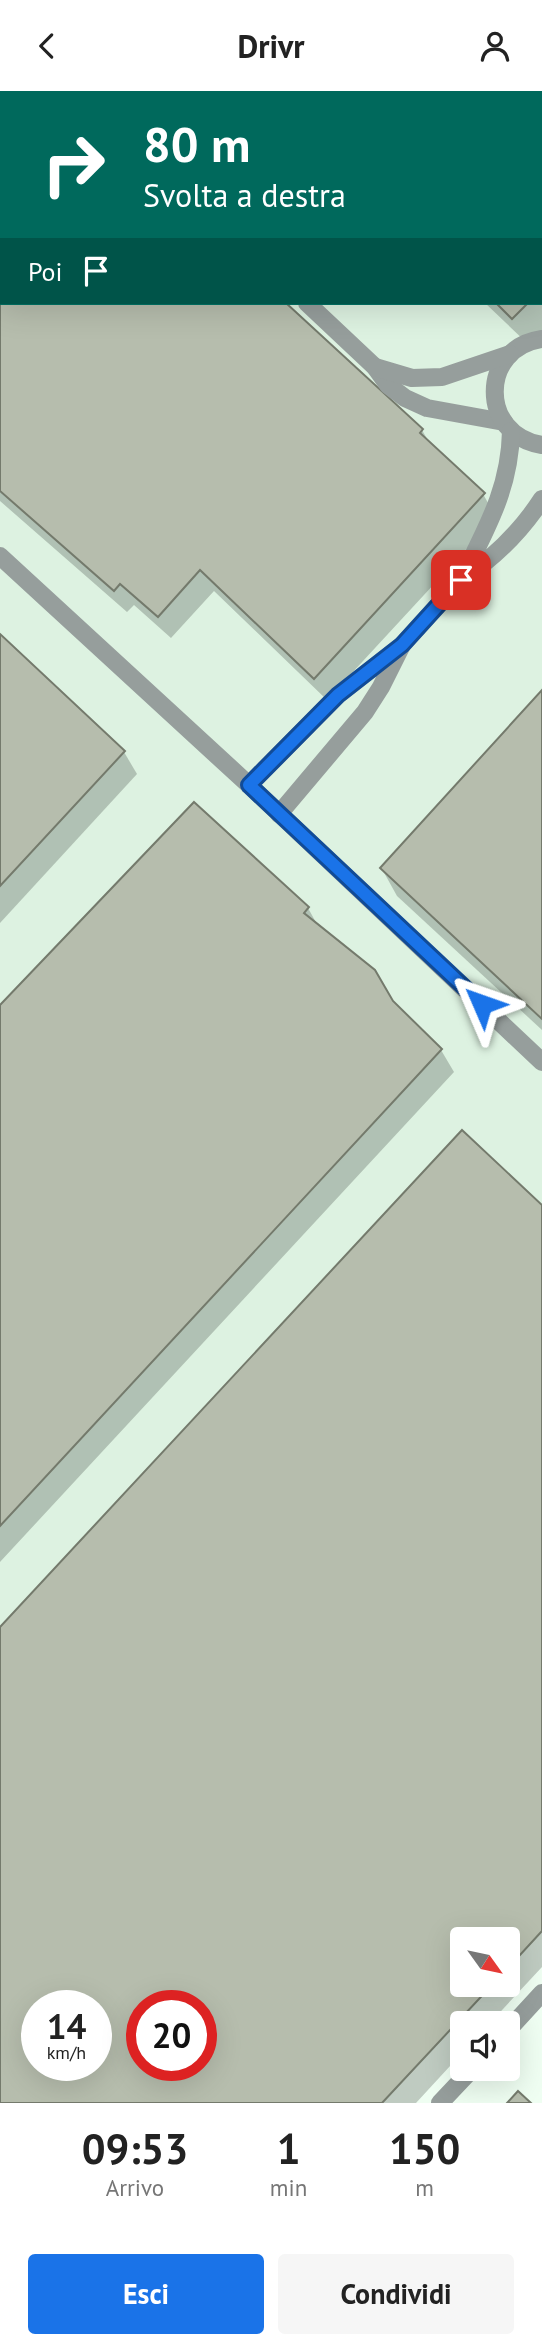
<!DOCTYPE html>
<html lang="it">
<head>
<meta charset="utf-8">
<style>
	:root { --surface:#fff; --page:#f6f6f6; --text:#222; --muted:#767676; --accent:#1a73e8 }
	body { margin:0; font-family:"PT Sans",sans-serif; background:var(--page); color:var(--text); height:100vh; display:flex; flex-direction:column; font-size:26px; white-space:nowrap }
	* { box-sizing:border-box; margin:0 }
	p { font-size:23px; color:var(--muted) }
	.icon { flex:none; width:38px; height:38px; fill:none; stroke:currentColor; stroke-width:2; stroke-linecap:round; stroke-linejoin:round }
	.map { position:relative; height:2012px; overflow:hidden }
	.drawer { display:flex; flex-direction:column; background:var(--surface); flex:1 }
	.drawer>* { flex:none }
	.guide { position:absolute; left:0px; top:0px; width:542px; height:214px; box-shadow:0 7px 28px #0002; background:#00695c; color:#fff; overflow:hidden }
	.needle { width:46px; rotate:123deg }
	.fabs { position:absolute; left:450px; top:1836px; display:grid; gap:14px }
	.fabs a { display:grid; place-items:center; width:70px; height:70px; border-radius:7px; background:var(--surface); box-shadow:0 7px 28px #0002; font-size:35px }
	.speed { position:absolute; left:21px; top:1899px; display:flex; gap:14px; font-size:35px; font-weight:700; text-align:center }
	.speed>* { display:grid; place-content:center; width:91px; height:91px; border-radius:50%; background:var(--surface); box-shadow:0 7px 28px #0002; line-height:1 }
	.speed small { font-size:18px; font-weight:400 }
	.speed .limit { border:10px solid #d22; background:#fff; color:#111 }
	.pin { position:absolute; display:grid; place-items:center; width:60px; height:60px; color:#fff; margin:-30px; border-radius:14px; box-shadow:0 4px 10px #0006 }
	.me { position:absolute; width:77px; margin:-38px; rotate:313deg; stroke-linejoin:round; filter:drop-shadow(0 0 5px #0008) }
	.turn { display:flex; align-items:center; gap:24px; height:147px; padding:0 28px; font-size:32px }
	.turn .icon { width:91px; height:91px; stroke-width:2.5 }
	.turn b { display:block; font-size:49px; line-height:60px }
	.then { display:flex; align-items:center; height:66px; padding:0 28px; background:#0003; gap:14px; font-size:26px }
	.eta { display:flex; justify-content:space-evenly; align-items:center; height:119px; text-align:center }
	.eta b { font-size:42px; font-weight:700; line-height:49px }
	.primary-button { display:flex; gap:14px; margin-top:auto; padding:14px 28px }
	.primary-button a { flex:1; height:80px; border-radius:7px; background:var(--accent); color:#fff; font-size:28px; font-weight:700; line-height:80px; text-align:center }
	.primary-button a+a { background:var(--page); color:var(--text) }
	header { display:flex; justify-content:space-between; align-items:center; height:91px; padding:0 28px; background:var(--surface); font-size:32px; font-weight:700 }
	.map>svg:first-child { display:block }
	.built { fill:#ddf2e1; fill-rule:evenodd }
	.shadow { fill:#0003; fill-rule:evenodd }
	.building { fill:#b6bdad; stroke:#747a6c; stroke-width:2; fill-rule:evenodd }
	.lines { fill:none; stroke-linecap:round; stroke-linejoin:round }
	.minor { stroke:#969e9c; stroke-width:18 }
	.route-casing { stroke:#114b97; stroke-width:18 }
	.route { stroke:#1a73e8; stroke-width:12 }
</style>
</head>
<body>
<header><svg class="icon" aria-label="back" viewBox="0 0 24 24"><path d="M15 5l-7 7 7 7"/></svg>Drivr<svg class="icon" aria-label="person" viewBox="0 0 24 24"><circle cx="12" cy="8" r="4"/><path d="M4 21q1-7 8-7t8 7"/></svg></header>
<div class="map">
<svg width="542" height="2012" viewBox="0 0 542 2012">
	<rect width="100%" height="100%" fill="#effef2"/>
	<path class="built" d="M0,0H542V1841L508,1878V1848H462V1894H493L383,2012H0ZM2,2H541V212H2ZM37,1914H96V1974H37ZM142,1914H201V1974H142Z"/>
	<g class="shadow">
		<polygon points="0,0 33,0 31,2 2,2 2,212 284,212 422,339 430,353 483,403 496,426 327,609 214,500 171,547 134,514 127,521 0,410"/>
		<polygon points="268,0 542,0 542,240 529,254 485,212 541,212 541,2 270,2"/>
		<polygon points="0,546 124,661 137,683 0,832"/>
		<polygon points="542,601 542,939 397,805 382,778"/>
		<polygon points="308,817 318,835 441,959 454,981 0,1471 0,916"/>
		<path d="M542,1117V1876L490,1932H462V1962L416,2012H0V1539ZM462,1848H508V1894H462ZM37,1914H96V1974H37ZM142,1914H201V1974H142Z"/>
	</g>
	<g class="building">
		<polygon points="0,0 33,2 2,2 2,212 286,212 423,338 420,342 485,402 314,588 200,479 158,526 120,493 114,500 0,400"/>
		<polygon points="279,0 542,0 542,197 541,198 541,2 280,2"/>
		<polygon points="496,212 528,212 512,228"/>
		<polygon points="0,543 125,660 0,795"/>
		<polygon points="542,599 542,928 380,777"/>
		<polygon points="194,711 309,816 304,822 375,879 393,910 442,958 0,1435 0,914"/>
		<path d="M462,1039L542,1114V1840L508,1877V1848H462V1894H492L382,2012H0V1536ZM37,1914H96V1974H37ZM142,1914H201V1974H142Z"/>
		<polygon points="518,2000 531,2012 507,2012"/>
	</g>
	<g class="lines">
		<g class="minor">
			<polyline points="85,0 86,2"/>
			<polyline points="307,212 375,276 388,294 405,307 427,317 504,331"/>
			<path d="M542,248C479,257 479,344 542,354"/>
			<polyline points="375,276 412,287 442,286 510,263"/>
			<path d="M511,340C510,398 486,438 461,489C494,467 520,442 542,408"/>
			<polyline points="0,465 249,694 542,971"/>
			<polyline points="402,554 461,489"/>
			<polyline points="249,694 338,604 402,554 381,596 365,621 279,723"/>
			<polyline points="508,1939 542,1902"/>
			<polyline points="440,2012 472,1978"/>
		</g>
	</g>
	<g class="lines">
		<defs>
			<polyline id="route" points="461,489 402,554 338,604 249,694 482,913"/>
		</defs>
		<use href="#route" class="route-casing"/>
		<use href="#route" class="route"/>
	</g>
</svg>
<div class="fabs">
<a><svg class="needle" viewBox="-14 -14 28 28"><path d="M0-13l5 13h-10z" fill="#e53935"/><path d="M0 13l5-13h-10z" fill="#767676"/></svg></a>
<a><svg class="icon" aria-label="sound" viewBox="0 0 24 24"><path d="M4 9h4l5-4v14l-5-4H4zM17 9q2 3 0 6"/></svg></a>
</div>
<div class="speed"><div>14<small>km/h</small></div><div class="limit">20</div></div>
<div class="pin" style="left:461px;top:489px;background:#d93025"><svg class="icon" aria-label="arrive" viewBox="0 0 24 24"><path d="M6 21V4h12l-3 4 3 4H6"/></svg></div>
<svg class="me" style="left:482px;top:913px" viewBox="-20 -20 40 40"><path d="M0-17L14 15 0 8-14 15z" fill="#1a73e8" stroke="#fff" stroke-width="4"/></svg>
<div class="guide">
<div class="turn"><svg class="icon" aria-label="right" viewBox="0 0 24 24"><path d="M7 20v-9h11M14 6l5 5-5 5"/></svg><div><b>80 m</b>Svolta a destra</div></div>
<div class="then">Poi<svg class="icon" aria-label="arrive" viewBox="0 0 24 24"><path d="M6 21V4h12l-3 4 3 4H6"/></svg></div>
</div>
</div>
<section class="drawer">
<div class="eta">
<div><b>09:53</b><p>Arrivo</p></div>
<div><b>1</b><p>min</p></div>
<div><b>150</b><p>m</p></div>
</div>
<div class="primary-button"><a>Esci</a><a>Condividi</a></div>
</section>
</body>
</html>
